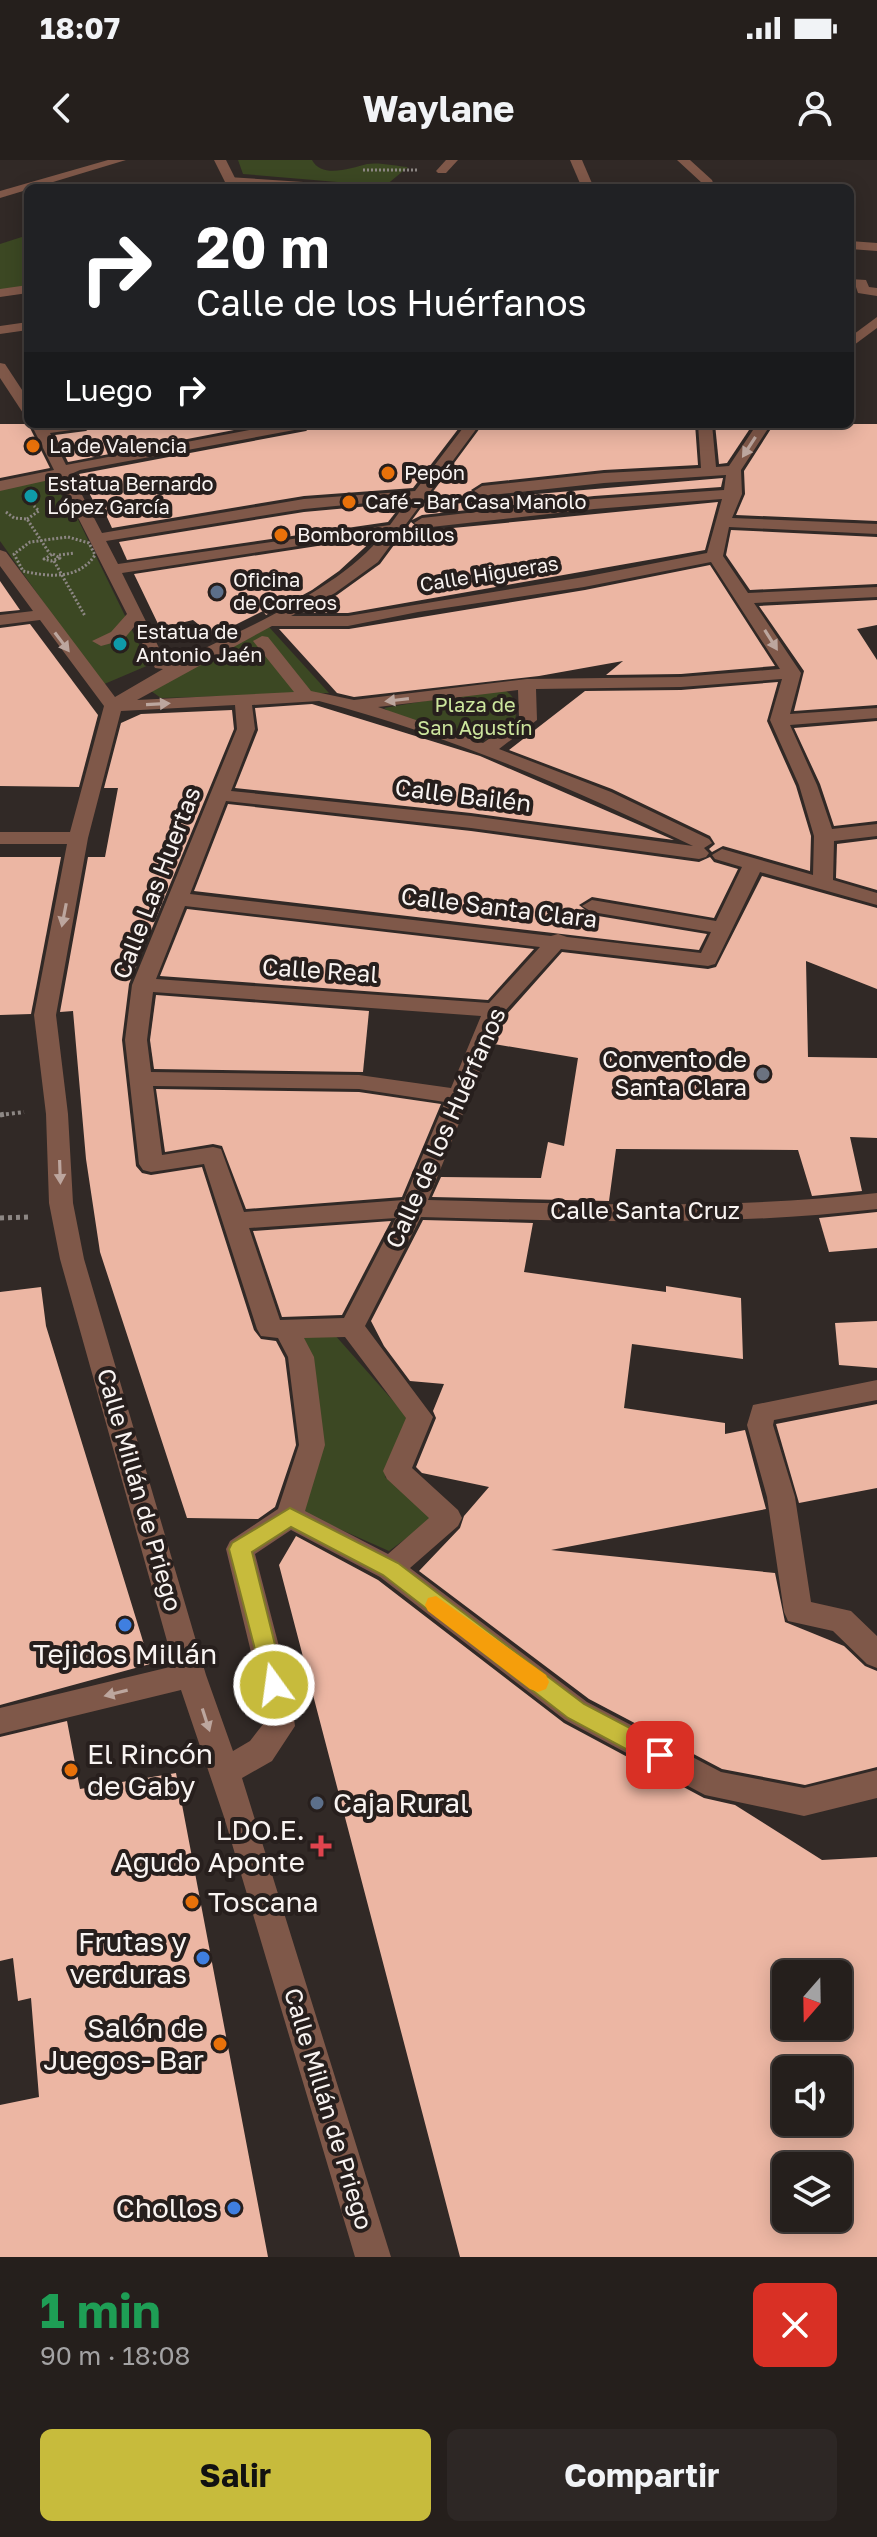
<!DOCTYPE html>
<html lang="es">
<head>
<meta charset="utf-8">
<style>
	:root { --surface:#251f1c; --page:#2d2725; --text:#f1f3f6; --muted:#a3a2a3; --line:#423d3b; --accent:#c7bb3c }
	body { margin:0; font-family:"Golos Text",sans-serif; background:var(--page); color:var(--text); height:100vh; display:flex; flex-direction:column; font-size:30px; white-space:nowrap }
	* { box-sizing:border-box; margin:0 }
	p { font-size:26px; color:var(--muted) }
	.icon { flex:none; width:44px; height:44px; fill:none; stroke:currentColor; stroke-width:2; stroke-linecap:round; stroke-linejoin:round }
	.map { position:relative; height:2097px; overflow:hidden }
	.drawer { display:flex; flex-direction:column; background:var(--surface); flex:1 }
	.drawer>* { flex:none }
	.banner { position:absolute; left:24px; top:24px; width:830px; height:244px; border-radius:12px; box-shadow:0 4px 20px #0003,0 0 0 2px var(--line); background:#202124; color:#fff; overflow:hidden }
	.needle { width:52px; rotate:200deg }
	.tools { position:absolute; left:772px; top:1800px; display:grid; gap:16px }
	.tools a { display:grid; place-items:center; width:80px; height:80px; border-radius:12px; background:var(--surface); box-shadow:0 4px 20px #0003,0 0 0 2px var(--line); font-size:40px }
	.pin { position:absolute; display:grid; place-items:center; width:68px; height:68px; color:#fff; margin:-34px; border-radius:16px; box-shadow:0 4px 12px #0006 }
	.me { position:absolute; width:88px; margin:-44px; rotate:346deg; stroke-linejoin:round; filter:drop-shadow(0 0 6px #0008) }
	.turn { display:flex; align-items:center; gap:28px; height:168px; padding:0 40px; font-size:36px }
	.turn .icon { width:104px; height:104px; stroke-width:2.5 }
	.turn b { display:block; font-size:56px; line-height:68px }
	.then { display:flex; align-items:center; height:76px; padding:0 40px; background:#0003; gap:16px; font-size:30px }
	.round { display:grid; place-items:center; flex:none; width:84px; height:84px; border-radius:12px; background:var(--page) }
	.summary { display:flex; align-items:center; justify-content:space-between; height:136px; padding:0 40px }
	h1 { font-size:48px; font-weight:700; line-height:60px; color:#1e9e55 }
	.action { display:flex; gap:16px; margin-top:auto; padding:16px 40px }
	.action a { flex:1; height:92px; border-radius:12px; background:var(--accent); color:#111; font-size:32px; font-weight:700; line-height:92px; text-align:center }
	.action a+a { background:var(--page); color:var(--text) }
	.status { display:flex; justify-content:space-between; align-items:center; height:56px; padding:0 40px; background:var(--surface); direction:ltr }
	.status svg { height:22px; fill:currentColor }
	header { display:flex; justify-content:space-between; align-items:center; height:104px; padding:0 40px; background:var(--surface); font-size:36px; font-weight:700 }
	.map>svg:first-child { display:block }
	.green { fill:#3c4823 }
	.building { fill:#ecb6a3; fill-rule:evenodd }
	.lines { fill:none; stroke-linecap:round; stroke-linejoin:round }
	.path-far2 { stroke:#8d8784; stroke-width:3; stroke-dasharray:2 2; stroke-linecap:butt }
	.path-far1 { stroke:#8d8784; stroke-width:4; stroke-dasharray:3 3; stroke-linecap:butt }
	.path { stroke:#8d8784; stroke-width:5; stroke-dasharray:4 4; stroke-linecap:butt }
	.lane { fill:#7f5849; fill-rule:evenodd }
	.street { fill:#7f5849; fill-rule:evenodd }
	.oneway { fill:#bca69e }
	.route { fill:#c7bb3c; stroke:#817a27; stroke-width:2 }
	.slow { fill:#f59e0b }
	.food-dot { fill:#e8710a; stroke:#271f1d; stroke-width:3 }
	.culture-dot { fill:#0f9aa8; stroke:#271f1d; stroke-width:3 }
	.service-dot { fill:#5c6f8a; stroke:#271f1d; stroke-width:3 }
	.worship-dot { fill:#6b7280; stroke:#271f1d; stroke-width:3 }
	.shop-dot { fill:#3f7fe0; stroke:#271f1d; stroke-width:3 }
	.health-dot { fill:#e0444e; stroke:#271f1d; stroke-width:3 }
	.labels { text-anchor:middle; stroke-width:8; stroke-linejoin:round; paint-order:stroke }
	.far-poi-label { font-size:20px; fill:#f9f4f2; stroke:#271f1d; text-anchor:start }
	.far-street-label { font-size:20px; fill:#f9f4f2; stroke:#271f1d }
	.far-park-label { font-size:20px; fill:#cce59d; stroke:#271f1d }
	.street-label { font-size:24px; fill:#f9f4f2; stroke:#271f1d }
	.poi-label { font-size:24px; fill:#f9f4f2; stroke:#271f1d; text-anchor:end }
	.near-poi-label { font-size:28px; fill:#f9f4f2; stroke:#271f1d; text-anchor:end }
</style>
</head>
<body>
<div class="status"><b>18:07</b><svg viewBox="0 0 49 12"><path d="M0 12V9h3v3zM5 12V6h3v6zM10 12V3h3v9zM15 12V0h3v12zM26 1h20v11H26zM47 4h2v5h-2z"/></svg></div>
<header><svg class="icon" aria-label="back" viewBox="0 0 24 24"><path d="M15 5l-7 7 7 7"/></svg>Waylane<svg class="icon" aria-label="person" viewBox="0 0 24 24"><circle cx="12" cy="8" r="4"/><path d="M4 21q1-7 8-7t8 7"/></svg></header>
<div class="map">
<svg width="877" height="2097" viewBox="0 0 877 2097">
	<rect width="100%" height="100%" fill="#312926"/>
	<g class="green">
		<path d="M238,0H312C322,19 351,8 367,4C379,2 396,6 408,7L385,26L243,14Z"/>
		<polygon points="28,75 28,127 0,132 0,84"/>
		<polygon points="47,319 72,347 149,505 102,525 0,381 0,329"/>
		<polygon points="269,467 329,533 161,538 151,531"/>
		<path d="M501,528C516,536 518,545 515,561L479,584L393,555L384,548Z"/>
		<polygon points="334,1174 410,1260 385,1317 435,1357 389,1391 301,1352 300,1178"/>
	</g>
	<g class="building">
		<polygon points="0,264 28,264 50,308 0,318"/>
		<polygon points="96,264 265,264 68,302 55,275 86,271"/>
		<polygon points="315,264 462,264 413,328 304,336 112,368 101,344 95,344 79,314 306,271"/>
		<polygon points="483,264 695,264 698,305 604,310 482,323 471,330 480,339 723,318 721,327 594,336 422,355 412,360"/>
		<polygon points="715,264 753,264 727,303 719,304"/>
		<polygon points="774,264 877,264 877,361 736,355 745,334 744,311"/>
		<polygon points="718,342 705,390 348,453 303,453 337,435 380,404 411,362 422,371"/>
		<polygon points="403,343 388,362 127,400 119,382 304,352"/>
		<polygon points="731,370 877,377 877,424 750,430 726,395"/>
		<polygon points="376,377 339,411 312,430 266,455 263,451 213,476 193,460 160,468 134,414"/>
		<polygon points="710,405 775,506 681,514 606,515 623,501 539,516 354,537 337,533 279,469 349,469 585,430"/>
		<polygon points="0,421 20,450 0,452"/>
		<polygon points="877,440 877,465 857,469 877,500 877,545 794,551 804,511 759,446"/>
		<polygon points="30,464 98,555 79,627 0,626 0,468"/>
		<polygon points="778,522 767,561 796,626 811,676 810,711 723,686 712,692 709,689 715,684 710,676 612,629 509,590 585,531 681,530"/>
		<polygon points="312,544 480,596 674,680 471,653 235,628 258,570 255,548"/>
		<polygon points="232,550 234,569 129,824 122,880 136,1006 142,1013 151,1015 202,1007 254,1170 261,1179 276,1181 285,1198 296,1285 275,1347 258,1359 187,1358 100,1092 86,999 73,851 60,852 88,697 105,697 118,628 104,628 121,563 141,554"/>
		<polygon points="877,561 877,661 834,666 820,624 794,568"/>
		<polygon points="228,644 471,671 699,702 710,697 714,702 738,709 714,758 592,737 579,745 592,755 707,774 699,790 194,731"/>
		<polygon points="877,679 877,730 836,718 837,684"/>
		<polygon points="0,697 61,697 31,854 0,855"/>
		<polygon points="762,716 877,748 877,829 806,801 808,897 877,898 877,978 850,977 862,1031 812,1036 798,990 616,989 609,1041 432,1037 441,1017 541,1018 548,982 564,986 578,898 494,884 507,854 562,792 708,809 716,807"/>
		<polygon points="187,749 534,789 488,840 160,816"/>
		<polygon points="156,835 369,851 363,912 154,909 150,880"/>
		<polygon points="156,929 359,932 441,944 402,1037 246,1049 222,986 213,984 165,992"/>
		<polygon points="877,1052 877,1088 829,1092 819,1058"/>
		<polygon points="423,1060 533,1063 524,1112 666,1132 666,1126 741,1138 743,1199 632,1184 624,1248 725,1263 725,1274 745,1270 766,1349 551,1390 775,1413 785,1462 844,1486 865,1506 877,1511 877,1607 805,1625 722,1609 589,1539 419,1411 460,1368 464,1356 489,1327 422,1313 416,1307 436,1258 433,1251 444,1224 410,1221 384,1186 371,1161"/>
		<polygon points="391,1061 342,1155 282,1157 253,1071"/>
		<polygon points="41,1127 46,1166 150,1504 0,1545 0,1132"/>
		<polygon points="877,1161 877,1208 839,1205 835,1163"/>
		<polygon points="877,1244 877,1328 799,1343 776,1264"/>
		<path d="M296,1376L378,1420L564,1563L704,1638L735,1645L822,1700L877,1697V2097H460L279,1405ZM786,1814H838V1866H786ZM786,1910H838V1962H786ZM786,2006H838V2058H786Z"/>
		<polygon points="67,1561 80,1629 176,1613 268,2097 0,2097 0,1945 39,1937 31,1838 18,1841 13,1798 0,1801 0,1577"/>
	</g>
	<g class="lines">
		<g class="path-far2">
			<polyline points="363,10 417,10"/>
			<polyline points="6,352 14,358 27,359 50,394"/>
			<polyline points="27,359 39,351 34,346"/>
			<path d="M68,377L89,383L95,395C79,420 48,417 23,411L14,394L30,382Z"/>
			<polygon points="53,394 60,398 51,401 44,399"/>
			<polyline points="59,395 74,393"/>
			<polyline points="54,401 85,456"/>
		</g>
		<polyline class="path-far1" points="0,955 24,952"/>
		<g class="path">
			<polyline points="0,955 5,954"/>
			<polyline points="0,1058 29,1057"/>
		</g>
		<polygon class="lane" points="228,17 349,25 354,28 232,22 227,19"/>
		<g class="street">
			<polygon points="108,0 126,0 0,38 0,31"/>
			<polygon points="214,0 226,0 240,28 228,28"/>
			<polygon points="446,0 458,0 446,13 438,13 436,11"/>
			<polygon points="570,0 582,0 594,28 582,28"/>
			<polygon points="677,0 690,0 712,20 715,28 703,28 702,23"/>
			<polygon points="850,81 877,83 877,91 850,89"/>
			<polygon points="850,119 866,120 869,127 877,128 877,136 858,133 856,127 850,127"/>
			<polygon points="28,125 28,133 0,137 0,129"/>
			<polygon points="877,157 877,168 850,188 850,177"/>
			<polygon points="28,162 28,170 0,174 0,166"/>
			<polygon points="0,203 5,204 28,239 28,254 23,253 0,218"/>
			<path d="M31,264H93L86,268L50,273L66,305L281,264H312L305,268L80,310L71,314L102,373L304,339L415,331L466,264H480L378,402L335,433L291,456H348L584,417L707,393L722,339L594,349L422,368L414,363L422,358L594,339L724,330L726,315L604,323L482,336L474,331L482,326L604,313L701,308L698,264H712L716,307L729,306L757,264H771L741,310L742,334L732,358L877,364V374L729,367L723,396L748,433L877,427V437L754,443L801,513L790,554L877,548V558L790,565L817,625L832,669L877,664V676L834,681L833,720L877,733V745L760,712L715,804L708,806L561,789L504,852L428,1040C578,1044 728,1050 877,1033V1049C725,1067 573,1061 421,1057L365,1166L433,1257L412,1308L458,1350L462,1358L458,1366L410,1408L587,1542L721,1612L804,1628L877,1610V1638L804,1656L705,1635L565,1560L380,1417L291,1370L255,1394L289,1525L295,1566L272,1601L242,1618L391,2097H355L224,1657L181,1530L0,1574V1548L174,1506L60,1099L49,1043L46,954L34,855L67,684H0V672H70L104,546L40,460L0,465V455L33,451L0,406V390L6,392L115,537L163,509L155,508L134,467L123,480L101,486L92,481L111,472L127,454L58,318L0,331V321L54,310ZM409,339L390,365L118,404L106,381L304,349ZM384,373C339,432 235,472 168,506L122,413ZM711,402L780,509L681,517L527,519L354,540L311,531L268,477L262,476L253,481L294,532L137,540L272,466H348L418,452L584,427ZM782,519L770,560L799,625L814,676L813,715L722,689L712,695L715,699L742,707L716,761L592,740L582,746L592,752L711,772L701,793L567,777L558,774L551,776L190,734L226,641L471,668L699,699L706,697L709,693L704,688L712,683L709,679L611,632L499,589L537,560L536,529L681,527ZM518,530L519,558L483,583L378,547ZM319,541C448,575 574,629 693,686L471,656L231,631L255,569L252,545ZM235,545L237,569L132,825L125,880L139,1004L143,1010L151,1012L204,1004L257,1169L261,1176L278,1178L288,1197L299,1285L278,1349L230,1381L226,1389L259,1525L264,1563L250,1581L233,1591L206,1515L84,1099L73,1043L68,954L56,855L88,678L121,551ZM185,746L540,787L489,843L156,819ZM153,832L481,856L451,928L359,915L151,912L147,880ZM153,926L359,929L445,942L404,1040L244,1052L221,989L213,987L162,995ZM396,1058L344,1158L280,1160L249,1068ZM345,1177L406,1258L383,1311L387,1319L429,1358L388,1394L305,1351L325,1285L314,1197L304,1178Z"/>
			<polygon points="877,1220 877,1240 774,1260 773,1265 795,1337 811,1442 851,1451 877,1476 877,1508 867,1504 833,1471 788,1461 784,1452 767,1337 747,1265 753,1245"/>
		</g>
	</g>
	<defs><path id="oneway-solid" d="M-6-.8H1V-3.2L6.5 0L1 3.2V.8H-6Z" transform="scale(2)"/></defs>
	<g class="oneway">
		<use href="#oneway-solid" transform="translate(749 287) rotate(123)"/>
		<use href="#oneway-solid" transform="translate(771 480) rotate(58)"/>
		<use href="#oneway-solid" transform="translate(62 482) rotate(53)"/>
		<use href="#oneway-solid" transform="translate(397 540) rotate(173)"/>
		<use href="#oneway-solid" transform="translate(158 544) rotate(-3)"/>
		<use href="#oneway-solid" transform="translate(64 755) rotate(101)"/>
		<use href="#oneway-solid" transform="translate(60 1012) rotate(88)"/>
		<use href="#oneway-solid" transform="translate(116 1533) rotate(166)"/>
		<use href="#oneway-solid" transform="translate(206 1560) rotate(72)"/>
	</g>
	<polygon class="route" points="290,1348 398,1403 584,1544 668,1588 672,1595 668,1603 660,1606 652,1603 568,1558 383,1415 291,1367 252,1392 285,1525 282,1532 274,1535 266,1532 229,1389 232,1383"/>
	<polygon class="slow" points="436,1436 546,1515 549,1522 546,1529 538,1532 530,1529 428,1451 425,1445 428,1438"/>
	<g class="food-dot">
		<circle cx="33" cy="286" r="8"/>
		<circle cx="388" cy="313" r="8"/>
		<circle cx="349" cy="342" r="8"/>
		<circle cx="281" cy="375" r="8"/>
		<circle cx="71" cy="1610" r="8"/>
		<circle cx="192" cy="1742" r="8"/>
		<circle cx="220" cy="1884" r="8"/>
	</g>
	<g class="culture-dot">
		<circle cx="31" cy="336" r="8"/>
		<circle cx="120" cy="484" r="8"/>
	</g>
	<g class="service-dot">
		<circle cx="217" cy="432" r="8"/>
		<circle cx="317" cy="1643" r="8"/>
	</g>
	<circle class="worship-dot" cx="763" cy="914" r="8"/>
	<g class="shop-dot">
		<circle cx="125" cy="1465" r="8"/>
		<circle cx="203" cy="1798" r="8"/>
		<circle cx="234" cy="2048" r="8"/>
	</g>
	<path class="health-dot" d="M317 1674h8v8h8v8h-8v8h-8v-8h-8v-8h8z"/>
	<g class="labels">
		<g class="far-poi-label">
			<text x="49" y="293">La de Valencia</text>
			<text x="404" y="320">Pepón</text>
			<text x="47" y="331">Estatua Bernardo<tspan x="47" dy="23">López García</tspan></text>
			<text x="365" y="349">Café - Bar Casa Manolo</text>
			<text x="297" y="382">Bomborombillos</text>
			<text x="233" y="427">Oficina<tspan x="233" dy="23">de Correos</tspan></text>
			<text x="136" y="479">Estatua de<tspan x="136" dy="23">Antonio Jaén</tspan></text>
		</g>
		<g class="far-street-label">
			<text transform="translate(489 414) rotate(-9)" y="7">Calle Higueras</text>
		</g>
		<g class="far-park-label">
			<text x="475" y="552">Plaza de<tspan x="475" dy="23">San Agustín</tspan></text>
		</g>
		<g class="street-label">
			<text transform="translate(463 636) rotate(7)" y="8">Calle Bailén</text>
			<text transform="translate(157 723) rotate(-69)" y="8">Calle Las Huertas</text>
			<text transform="translate(499 748) rotate(7)" y="8">Calle Santa Clara</text>
			<text transform="translate(320 811) rotate(4)" y="8">Calle Real</text>
			<text transform="translate(446 968) rotate(-66)" y="8">Calle de los Huérfanos</text>
			<text x="645" y="1059">Calle Santa Cruz</text>
			<text transform="translate(139 1330) rotate(74)" y="8">Calle Millán de Priego</text>
			<text transform="translate(328 1949) rotate(73)" y="8">Calle Millán de Priego</text>
		</g>
		<g class="poi-label">
			<text x="747" y="908">Convento de<tspan x="747" dy="28">Santa Clara</tspan></text>
		</g>
		<g class="near-poi-label">
			<text x="125" y="1504" text-anchor="middle">Tejidos Millán</text>
			<text x="87" y="1604" text-anchor="start">El Rincón<tspan x="87" dy="32">de Gaby</tspan></text>
			<text x="333" y="1653" text-anchor="start">Caja Rural</text>
			<text x="305" y="1680">LDO.E.<tspan x="305" dy="32">Agudo Aponte</tspan></text>
			<text x="208" y="1752" text-anchor="start">Toscana</text>
			<text x="187" y="1792">Frutas y<tspan x="187" dy="32">verduras</tspan></text>
			<text x="204" y="1878">Salón de<tspan x="204" dy="32">Juegos- Bar</tspan></text>
			<text x="218" y="2058">Chollos</text>
		</g>
	</g>
</svg>
<div class="tools">
<a><svg class="needle" viewBox="-14 -14 28 28"><path d="M0-13l5 13h-10z" fill="#e53935"/><path d="M0 13l5-13h-10z" fill="#a3a2a3"/></svg></a>
<a><svg class="icon" aria-label="sound" viewBox="0 0 24 24"><path d="M4 9h4l5-4v14l-5-4H4zM17 9q2 3 0 6"/></svg></a>
<a><svg class="icon" aria-label="layers" viewBox="0 0 24 24"><path d="M12 4l9 5-9 5-9-5zM3 14l9 5 9-5"/></svg></a>
</div>
<div class="pin" style="left:660px;top:1595px;background:#d93025"><svg class="icon" aria-label="arrive" viewBox="0 0 24 24"><path d="M6 21V4h12l-3 4 3 4H6"/></svg></div>
<svg class="me" style="left:274px;top:1525px" viewBox="-20 -20 40 40"><circle r="17" fill="#c7bb3c" stroke="#fff" stroke-width="3"/><path d="M0-11L8 9 0 5-8 9z" fill="#fff"/></svg>
<div class="banner">
<div class="turn"><svg class="icon" aria-label="right" viewBox="0 0 24 24"><path d="M7 20v-9h11M14 6l5 5-5 5"/></svg><div><b>20 m</b>Calle de los Huérfanos</div></div>
<div class="then">Luego<svg class="icon" aria-label="right" viewBox="0 0 24 24"><path d="M7 20v-9h11M14 6l5 5-5 5"/></svg></div>
</div>
</div>
<section class="drawer">
<div class="summary"><div><h1>1 min</h1><p>90 m · 18:08</p></div><a class="round" style="background:#d93025;color:#fff"><svg class="icon" aria-label="close" viewBox="0 0 24 24"><path d="M6 6l12 12M18 6L6 18"/></svg></a></div>
<div class="action"><a>Salir</a><a>Compartir</a></div>
</section>
</body>
</html>
